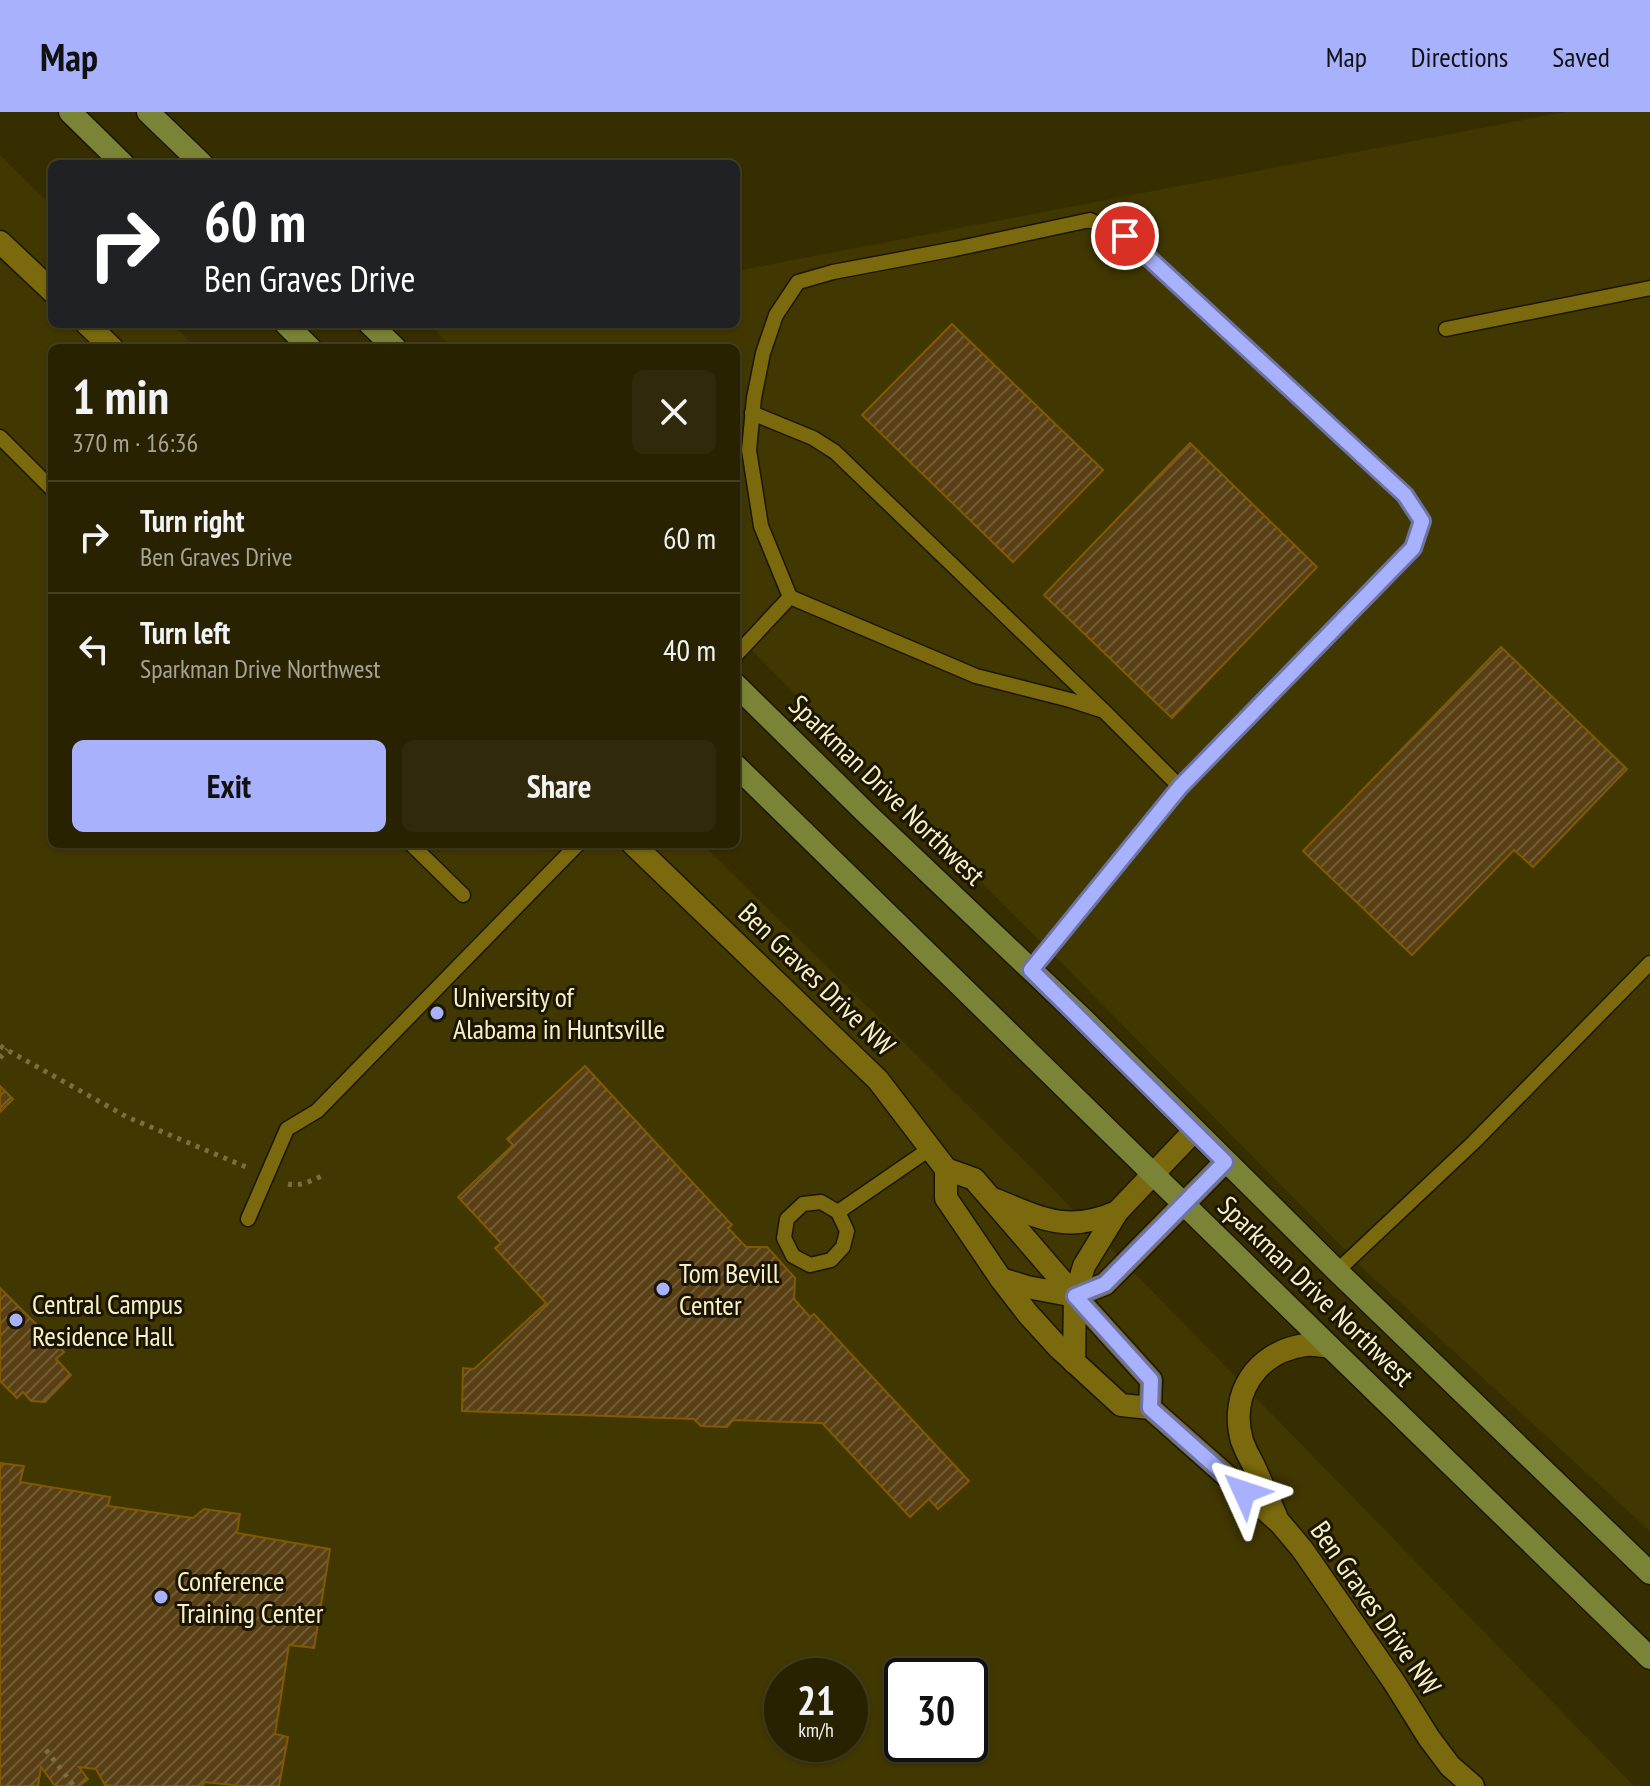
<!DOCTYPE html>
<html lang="en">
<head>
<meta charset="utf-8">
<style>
	:root { --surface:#292200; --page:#312a0a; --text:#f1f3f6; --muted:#a5a499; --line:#453f22; --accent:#a7b1fc }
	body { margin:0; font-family:"PT Sans Narrow",sans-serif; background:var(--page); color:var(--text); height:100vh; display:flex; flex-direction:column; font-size:30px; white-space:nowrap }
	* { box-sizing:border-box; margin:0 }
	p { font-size:26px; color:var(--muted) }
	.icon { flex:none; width:44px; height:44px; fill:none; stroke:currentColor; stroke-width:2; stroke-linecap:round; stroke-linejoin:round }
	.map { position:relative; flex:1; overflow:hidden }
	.side { position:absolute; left:48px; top:232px; width:692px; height:504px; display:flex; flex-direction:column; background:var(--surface); border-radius:12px; box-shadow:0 2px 6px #0004,0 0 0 2px var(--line) }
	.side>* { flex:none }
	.banner { position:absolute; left:48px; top:48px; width:692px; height:168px; border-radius:12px; box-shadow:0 2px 6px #0004,0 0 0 2px var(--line); background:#202124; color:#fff; overflow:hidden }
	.speed { position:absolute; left:764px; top:1546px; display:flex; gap:16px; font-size:40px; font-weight:700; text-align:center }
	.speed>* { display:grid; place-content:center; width:104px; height:104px; border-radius:50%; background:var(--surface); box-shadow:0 2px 6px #0004,0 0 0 2px var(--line); line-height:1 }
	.speed small { font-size:20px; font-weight:400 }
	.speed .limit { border:4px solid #111; border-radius:12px; background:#fff; color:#111 }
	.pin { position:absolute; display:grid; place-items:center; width:68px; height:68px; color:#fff; margin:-34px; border:4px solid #fff; border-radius:50%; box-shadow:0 2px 8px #0007 }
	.me { position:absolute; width:88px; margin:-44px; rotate:312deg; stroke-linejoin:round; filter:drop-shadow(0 0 6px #0008) }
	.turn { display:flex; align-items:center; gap:28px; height:168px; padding:0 24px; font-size:36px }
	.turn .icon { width:104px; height:104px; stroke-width:2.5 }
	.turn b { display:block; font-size:56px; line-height:68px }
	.round { display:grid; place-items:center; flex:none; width:84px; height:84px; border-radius:12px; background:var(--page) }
	.summary { display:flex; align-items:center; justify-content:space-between; height:136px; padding:0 24px }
	h1 { font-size:48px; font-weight:700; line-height:60px }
	.action { display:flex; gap:16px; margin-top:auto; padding:16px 24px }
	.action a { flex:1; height:92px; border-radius:12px; background:var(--accent); color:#111; font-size:32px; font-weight:700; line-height:92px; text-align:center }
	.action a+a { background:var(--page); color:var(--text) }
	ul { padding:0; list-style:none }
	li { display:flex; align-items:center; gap:24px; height:112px; padding:0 24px; border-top:2px solid var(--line) }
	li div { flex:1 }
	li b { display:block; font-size:30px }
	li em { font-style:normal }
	header { display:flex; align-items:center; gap:48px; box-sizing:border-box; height:112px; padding:0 40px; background:var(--accent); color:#111 }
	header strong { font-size:38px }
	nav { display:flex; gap:44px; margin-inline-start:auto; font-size:28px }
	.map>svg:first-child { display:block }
	.built { fill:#413701; fill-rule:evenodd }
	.building { fill:url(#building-hatch); stroke:#835900; stroke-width:2 }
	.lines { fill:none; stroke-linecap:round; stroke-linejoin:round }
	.service-casing { stroke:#1c1600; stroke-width:17 }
	.minor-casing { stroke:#1c1600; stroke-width:25 }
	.secondary-casing { stroke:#1c1600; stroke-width:25 }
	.path { stroke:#786f43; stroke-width:5; stroke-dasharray:4 6; stroke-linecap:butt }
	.service { stroke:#7b6a0d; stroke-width:14 }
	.minor { stroke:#7b6a0d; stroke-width:22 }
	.secondary { stroke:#7a8336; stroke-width:22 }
	.route-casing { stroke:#6d73a4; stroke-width:20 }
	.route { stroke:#a7b1fc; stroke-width:14 }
	.poi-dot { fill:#a7b1fc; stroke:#1c1600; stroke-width:3 }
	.labels { text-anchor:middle; stroke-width:6; stroke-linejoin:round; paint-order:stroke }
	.street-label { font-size:28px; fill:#f8f0c8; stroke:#1c1600 }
	.poi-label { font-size:28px; fill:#f8f0c8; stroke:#1c1600; text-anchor:start }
</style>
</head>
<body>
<header>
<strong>Map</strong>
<nav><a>Map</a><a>Directions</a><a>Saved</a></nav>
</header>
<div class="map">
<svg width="1650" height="1674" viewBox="0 0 1650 1674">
	<defs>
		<pattern id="building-hatch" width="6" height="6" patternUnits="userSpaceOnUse" patternTransform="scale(2)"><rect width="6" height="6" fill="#594014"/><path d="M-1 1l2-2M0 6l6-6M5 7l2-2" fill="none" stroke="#725c35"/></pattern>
	</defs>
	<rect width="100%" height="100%" fill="#372e00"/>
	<g class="built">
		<polygon points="1565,0 1650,0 1650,1419 1366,1159 736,522 736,236 453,236 434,217 460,212 736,212 736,159"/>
		<path d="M0,43L52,94V212H172L196,236H52V732H702L1045,1069L1634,1674H0ZM782,1564H850V1632H782ZM902,1564H970V1632H902Z"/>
	</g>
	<g class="building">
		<polygon points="952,212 1103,358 1013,450 862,303"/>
		<polygon points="1190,331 1317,455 1172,606 1044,483"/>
		<polygon points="1501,535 1627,657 1533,755 1514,738 1412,843 1303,739"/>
		<polygon points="585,954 732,1113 728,1116 746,1135 767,1135 795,1166 794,1187 810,1205 814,1202 969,1369 938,1397 929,1387 910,1405 822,1311 733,1308 727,1315 701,1314 694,1307 462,1299 463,1256 474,1257 546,1191 495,1136 501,1131 458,1085 513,1033 507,1027"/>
		<polygon points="0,974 13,987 0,1000"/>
		<polygon points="0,1176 64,1240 56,1247 71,1263 45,1290 31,1289 23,1280 17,1286 0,1269"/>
		<polygon points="0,1351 24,1354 20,1370 110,1385 108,1394 193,1406 204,1397 240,1402 237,1421 330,1437 314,1536 289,1533 275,1622 288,1625 279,1674 242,1674 204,1670 203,1674 115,1674 105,1673 96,1657 79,1655 88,1667 79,1674 55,1674 41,1655 38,1674 0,1674"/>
	</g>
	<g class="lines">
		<defs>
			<g id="service">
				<polyline points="1446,217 1650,176"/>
				<polyline points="752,301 813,326 835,340 1104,599"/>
				<polyline points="0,325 52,377"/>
				<polyline points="790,485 976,564 1070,588 1104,599 1180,675"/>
				<polyline points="736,543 790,485 761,414 749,338 754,286 763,241 776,203 798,170 833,160 955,137 1090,108 1125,124 1405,383 1422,409 1413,436 1180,675 1031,858"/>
				<polyline points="411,732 463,783"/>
				<polygon points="821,1090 838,1100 847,1119 843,1135 831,1148 810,1153 793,1144 784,1126 787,1107 803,1092"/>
				<polyline points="838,1100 931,1036"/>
				<polyline points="248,1107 287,1017 317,999 578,732"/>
				<polyline points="1337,1159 1474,1030 1650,851"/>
			</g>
			<g id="minor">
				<polyline points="0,130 52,179"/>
				<polyline points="87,212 112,236"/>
				<polyline points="633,732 878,968 946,1057 974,1067 1075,1184 1151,1268 1150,1296"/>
				<polyline points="946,1057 946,1086 1001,1167 1028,1202 1059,1236 1121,1293 1150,1296 1280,1411 1302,1437 1394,1570 1429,1626 1450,1654 1473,1674"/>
				<path d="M996,1088C1042,1107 1068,1121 1117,1100"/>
				<polyline points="1001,1167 1027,1175 1075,1184 1105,1172 1225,1050"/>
				<polyline points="1074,1250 1075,1184 1084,1154 1117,1100 1194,1019"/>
				<path d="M1276,1404C1268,1386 1261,1369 1253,1352C1249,1345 1245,1337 1242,1329C1229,1282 1256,1240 1305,1233C1313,1232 1322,1234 1330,1235"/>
			</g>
			<g id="secondary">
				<polyline points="70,0 123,52"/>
				<polyline points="148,0 202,52"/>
				<polyline points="286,212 310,236"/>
				<polyline points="370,212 395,236"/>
				<polyline points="736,573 866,701 1083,907 1337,1159 1650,1461"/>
				<polyline points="736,654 1330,1235 1650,1546"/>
			</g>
		</defs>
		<use href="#service" class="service-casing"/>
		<use href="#minor" class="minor-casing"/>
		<use href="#secondary" class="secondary-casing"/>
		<g class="path">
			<polyline points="0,934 127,1005 246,1055"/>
			<polyline points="0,946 7,937"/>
			<path d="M288,1072C301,1075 315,1067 326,1062"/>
			<polyline points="46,1638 74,1674"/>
		</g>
		<use href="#service" class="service"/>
		<use href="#minor" class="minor"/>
		<use href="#secondary" class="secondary"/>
	</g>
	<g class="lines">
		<defs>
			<polyline id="route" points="1125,124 1405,383 1422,409 1413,436 1180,675 1031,858 1225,1050 1105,1172 1075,1184 1151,1268 1150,1296 1244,1380"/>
		</defs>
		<use href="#route" class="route-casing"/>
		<use href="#route" class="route"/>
	</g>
	<g class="poi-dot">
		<circle cx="437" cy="901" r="8"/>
		<circle cx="663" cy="1177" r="8"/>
		<circle cx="16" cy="1208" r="8"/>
		<circle cx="161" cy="1485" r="8"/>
	</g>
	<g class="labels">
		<g class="street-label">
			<text transform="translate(887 678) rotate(44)" y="10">Sparkman Drive Northwest</text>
			<text transform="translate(817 867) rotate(44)" y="10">Ben Graves Drive NW</text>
			<text transform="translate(1316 1179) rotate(44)" y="10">Sparkman Drive Northwest</text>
			<text transform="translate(1376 1496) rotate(55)" y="10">Ben Graves Drive NW</text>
		</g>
		<g class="poi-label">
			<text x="453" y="895">University of<tspan x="453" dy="32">Alabama in Huntsville</tspan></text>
			<text x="679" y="1171">Tom Bevill<tspan x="679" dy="32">Center</tspan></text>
			<text x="32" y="1202">Central Campus<tspan x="32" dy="32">Residence Hall</tspan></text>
			<text x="177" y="1479">Conference<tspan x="177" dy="32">Training Center</tspan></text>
		</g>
	</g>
</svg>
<div class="speed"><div>21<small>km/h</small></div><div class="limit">30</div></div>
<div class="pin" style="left:1125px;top:124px;background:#d93025"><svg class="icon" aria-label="arrive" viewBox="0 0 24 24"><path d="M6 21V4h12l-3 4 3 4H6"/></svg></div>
<svg class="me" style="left:1244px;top:1380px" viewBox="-20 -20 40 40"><path d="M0-17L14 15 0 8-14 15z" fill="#a7b1fc" stroke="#fff" stroke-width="4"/></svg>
<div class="banner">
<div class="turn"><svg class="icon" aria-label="right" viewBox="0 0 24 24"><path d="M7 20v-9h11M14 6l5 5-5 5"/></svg><div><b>60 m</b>Ben Graves Drive</div></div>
</div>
<section class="side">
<div class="summary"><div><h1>1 min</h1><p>370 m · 16:36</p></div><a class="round"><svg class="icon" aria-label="close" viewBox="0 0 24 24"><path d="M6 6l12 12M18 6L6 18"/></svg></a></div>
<ul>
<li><svg class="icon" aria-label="right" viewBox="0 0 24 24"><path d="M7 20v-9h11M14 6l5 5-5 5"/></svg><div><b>Turn right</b><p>Ben Graves Drive</p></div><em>60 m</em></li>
<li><svg class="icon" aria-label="left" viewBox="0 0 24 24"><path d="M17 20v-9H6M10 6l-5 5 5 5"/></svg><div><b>Turn left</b><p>Sparkman Drive Northwest</p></div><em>40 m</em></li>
</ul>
<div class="action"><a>Exit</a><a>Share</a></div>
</section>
</div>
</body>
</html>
